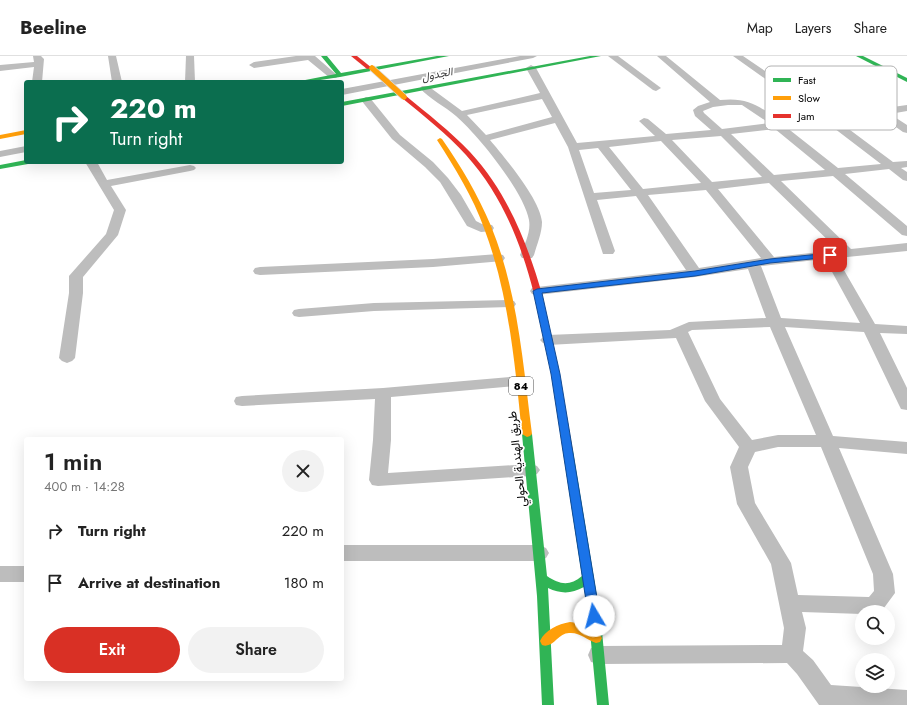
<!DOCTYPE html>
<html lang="en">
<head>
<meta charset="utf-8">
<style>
	:root { --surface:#fff; --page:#f2f2f2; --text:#222; --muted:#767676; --line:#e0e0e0; --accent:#d93025 }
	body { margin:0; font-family:Jost,Vazirmatn,sans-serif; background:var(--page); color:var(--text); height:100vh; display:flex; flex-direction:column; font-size:15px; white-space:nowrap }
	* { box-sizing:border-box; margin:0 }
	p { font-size:13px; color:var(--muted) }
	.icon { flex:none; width:22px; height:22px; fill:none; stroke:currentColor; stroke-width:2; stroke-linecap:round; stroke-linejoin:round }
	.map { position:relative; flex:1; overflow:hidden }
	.details { position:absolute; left:24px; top:381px; width:320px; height:244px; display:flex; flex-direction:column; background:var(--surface); border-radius:4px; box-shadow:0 4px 16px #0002 }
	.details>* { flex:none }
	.guide { position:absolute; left:24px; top:24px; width:320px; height:84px; border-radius:4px; box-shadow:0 4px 16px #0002; background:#0b6e4f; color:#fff; overflow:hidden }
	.fabs { position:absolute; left:855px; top:549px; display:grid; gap:8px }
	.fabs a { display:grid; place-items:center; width:40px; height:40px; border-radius:50%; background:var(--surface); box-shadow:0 4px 16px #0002; font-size:20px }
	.pin { position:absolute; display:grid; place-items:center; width:34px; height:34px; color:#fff; margin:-17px; border-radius:8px; box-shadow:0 2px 6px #0006 }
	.me { position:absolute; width:44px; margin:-22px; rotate:352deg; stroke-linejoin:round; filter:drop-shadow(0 0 3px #0008) }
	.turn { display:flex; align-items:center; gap:14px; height:84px; padding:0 20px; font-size:18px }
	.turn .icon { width:52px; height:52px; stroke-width:2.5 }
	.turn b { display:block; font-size:28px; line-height:34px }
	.round { display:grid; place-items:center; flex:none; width:42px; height:42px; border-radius:21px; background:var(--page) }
	.overview { display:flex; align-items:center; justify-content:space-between; height:68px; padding:0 20px }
	h1 { font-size:24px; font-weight:600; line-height:30px }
	.cta { display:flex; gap:8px; margin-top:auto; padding:8px 20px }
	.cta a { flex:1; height:46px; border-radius:24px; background:var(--accent); color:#fff; font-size:16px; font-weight:600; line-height:46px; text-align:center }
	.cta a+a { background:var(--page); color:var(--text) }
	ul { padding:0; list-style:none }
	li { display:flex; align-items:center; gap:12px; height:52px; padding:0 20px }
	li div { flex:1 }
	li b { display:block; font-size:15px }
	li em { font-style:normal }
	header { display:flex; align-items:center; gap:24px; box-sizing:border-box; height:56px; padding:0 20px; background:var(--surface); border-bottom:1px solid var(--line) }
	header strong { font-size:19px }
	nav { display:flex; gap:22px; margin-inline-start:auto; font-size:14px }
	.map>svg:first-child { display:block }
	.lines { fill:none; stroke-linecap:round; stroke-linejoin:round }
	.canal { fill:#bababa; fill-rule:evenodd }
	.street { fill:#bdbdbd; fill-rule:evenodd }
	.fast { fill:#30b455; fill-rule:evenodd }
	.slow { fill:#ff9f0a; fill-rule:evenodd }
	.jam { fill:#e5322d; fill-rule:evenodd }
	.slow-bridge-casing { stroke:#dbdbdb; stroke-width:7; stroke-linecap:butt }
	.slow-bridge { stroke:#ff9f0a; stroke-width:5.5 }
	.route { fill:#1a73e8; stroke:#114b97 }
	.labels { text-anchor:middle; stroke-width:3.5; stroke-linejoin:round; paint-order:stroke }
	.far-water-label { font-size:11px; font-style:italic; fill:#3d3d3d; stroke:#fff }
	.shield { fill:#fff; stroke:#4c4c4c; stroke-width:1 }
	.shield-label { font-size:11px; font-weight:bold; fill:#000 }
	.street-label { font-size:12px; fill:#000; stroke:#fff }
	.key { fill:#fff; stroke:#b2b2b2; stroke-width:1 }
	.key-label { font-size:11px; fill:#000 }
</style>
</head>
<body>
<header>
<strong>Beeline</strong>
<nav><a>Map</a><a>Layers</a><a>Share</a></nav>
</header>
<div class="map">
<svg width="907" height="649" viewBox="0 0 907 649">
	<rect width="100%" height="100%" fill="#fff"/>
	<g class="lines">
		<g class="canal">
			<polygon points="520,0 537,0 533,2 342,39 342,33"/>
			<polygon points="26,90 26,96 0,101 0,95"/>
		</g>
		<g class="street">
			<polygon points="33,0 41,0 44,3 42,26 32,26 34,11 0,15 0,9 34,6"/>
			<polygon points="108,0 116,0 122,26 112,26"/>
			<polygon points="186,0 194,0 195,26 185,26"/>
			<polygon points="296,0 315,0 338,20 336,22 330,22 308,4 254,12 249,9 254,6"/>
			<polygon points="608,0 618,0 661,32 656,35 653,34"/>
			<path d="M657,0H666L720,44C747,41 759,49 780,66L819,61L733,0H743L830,59L859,56L816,30L814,28L816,26H822L871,54L907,49V55L890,58L907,69V77L903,76L879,59L838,65L893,106L907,105V111L901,112L907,116V125L903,124L889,113L845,118L907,170V180L902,179L833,120L781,125L851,193L907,187V195L837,202L875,268L907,270V278L880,277L907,332V354L901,353L899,349L864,276L785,271L833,380L907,386V398L839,392L893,518L895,537L881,556H862V558L802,556L806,572L803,595L813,604L831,629L907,634V649H819L797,618L787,607L599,608L591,606L588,599L591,592L599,590L782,589L784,572L771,508L737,448L730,411L739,391L705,345L676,282L548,289L543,287L540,284L543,281L548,279L670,274L689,266L766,262L748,213L695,221L537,239L532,238L530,235L532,232L537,231L686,214L636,140L597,144L615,195L613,198H603L568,91L555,67L490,84C505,102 540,143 542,166C542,177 537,188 534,199L532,202H522L520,199C525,188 531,176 529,164C524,136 478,79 456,60C445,50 429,43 420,32L422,30H428L462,55L540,37L526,12L531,9L536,12L577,87L655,80L639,65L644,62L648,63L666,78L711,74L695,60L693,54L698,50L710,46ZM542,43L552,61L486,79L467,59ZM728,49H742L769,67L722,73L704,57L703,55L713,51ZM826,66L881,108L838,112L786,71ZM775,73L825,114L774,119L731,78ZM721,80L762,121L712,126L672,84ZM661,85L701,127L643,133L609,91ZM598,92L631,134L594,137L579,94ZM769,127L838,194L774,201L718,133ZM706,134L761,202L699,212L648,139ZM825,203L860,267L781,262L761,210ZM770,271L816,379H778L752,384L720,343L688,276L692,274ZM778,391H821L873,518L874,535L869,541L798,539L791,507L755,447L748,411L755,396Z"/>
			<polygon points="366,41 370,42 400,79 433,106 448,122 461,139 476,165 482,168 492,169 494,172 492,175 481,176 467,170 440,126 425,111 392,83 361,44"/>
			<polygon points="85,106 97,106 107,124 190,109 194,110 196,112 194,114 190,115 111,130 126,154 118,179 83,221 83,237 75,302 72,305 67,307 62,305 59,302 69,237 69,220 106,178 114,154"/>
			<polygon points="498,198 503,199 505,202 503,205 433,211 260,219 255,218 253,215 255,212 260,211 433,203"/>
			<polygon points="509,244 514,245 516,248 514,251 374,255 299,261 294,260 292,257 294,254 299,253 374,247"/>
			<polygon points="520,320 526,321 528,325 526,329 391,341 391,384 388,417 531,408 537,410 540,414 537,418 531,420 378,430 372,429 369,424 373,384 375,343 242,350 236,349 234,345 236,341 242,340 383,332"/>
			<polygon points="342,489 539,489 546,492 549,497 546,502 539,505 342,505"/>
			<rect x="0" y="510" width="26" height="16"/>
		</g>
		<g class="fast">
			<polygon points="321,0 327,0 341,17 437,0 449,0 340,21 307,26 295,26 336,18"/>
			<polygon points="590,0 601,0 342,50 342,46"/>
			<polygon points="856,0 863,0 907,22 907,26"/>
			<polygon points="26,104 26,106 31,106 28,108 0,113 0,109"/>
			<path d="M527,375L532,378L547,520C560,529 570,530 582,520L563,395L565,393H571L573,395L601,565L609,649H597L589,565L584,531C571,538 561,538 548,532L554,649H542L537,540L522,378Z"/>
		</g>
		<g class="slow">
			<polygon points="26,74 26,78 0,83 0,79"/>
			<path d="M440,82L442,83C461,110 478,139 491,170C518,236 523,308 532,378L530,380L527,381L522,378C515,309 509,238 484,172C473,141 455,112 437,84Z"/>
			<polygon points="535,236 538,236 542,238 558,310 573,395 571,397 565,397 563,395 550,310 534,238"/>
			<path d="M570,566C580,567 597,572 602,582L600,586L596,587C587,584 580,576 569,577C558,577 553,593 542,589L540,585C545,574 558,568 570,566Z"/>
		</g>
		<g class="jam">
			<polygon points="351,0 357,0 372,12 367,13"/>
			<path d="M402,40H406C428,58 450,75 470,96C507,136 527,186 542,238L541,240H538L534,238C521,187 502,139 466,99C447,78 424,60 402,42Z"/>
		</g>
		<defs>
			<polyline id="slow-bridge" points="372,12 404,41"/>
		</defs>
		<use href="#slow-bridge" class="slow-bridge-casing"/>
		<use href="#slow-bridge" class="slow-bridge"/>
	</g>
	<polygon class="route" points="830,197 833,199 832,201 770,207 695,220 542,237 560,318 600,560 598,564 594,565 589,564 551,318 533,235 537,233 695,215 770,203"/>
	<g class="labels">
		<g class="far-water-label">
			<text transform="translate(437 18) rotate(-11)" y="4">الجدول</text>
		</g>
		<rect class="shield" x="509" y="321" width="24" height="18" rx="3"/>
		<g class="shield-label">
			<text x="521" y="334">84</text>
		</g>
		<g class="street-label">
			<text transform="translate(517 403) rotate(-96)" y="4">طريق الهندية الحولي</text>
		</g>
	</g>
	<rect x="765" y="10" width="132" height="64" rx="6" class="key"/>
	<rect x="773" y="22" width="18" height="4" fill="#30b455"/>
	<rect x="773" y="40" width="18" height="4" fill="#ff9f0a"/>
	<rect x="773" y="58" width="18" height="4" fill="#e5322d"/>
	<g class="key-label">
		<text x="798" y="28">Fast</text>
		<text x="798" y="46">Slow</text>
		<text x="798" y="64">Jam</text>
	</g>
</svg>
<div class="fabs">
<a><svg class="icon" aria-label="search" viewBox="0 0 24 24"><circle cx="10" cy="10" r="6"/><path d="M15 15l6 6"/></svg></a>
<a><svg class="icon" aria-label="layers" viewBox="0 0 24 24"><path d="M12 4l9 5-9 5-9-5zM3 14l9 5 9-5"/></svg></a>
</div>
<div class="pin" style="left:830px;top:199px;background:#d93025"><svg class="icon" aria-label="arrive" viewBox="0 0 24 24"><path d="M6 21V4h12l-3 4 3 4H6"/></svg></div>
<svg class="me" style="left:594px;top:560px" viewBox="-20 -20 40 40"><circle r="19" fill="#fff"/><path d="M0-13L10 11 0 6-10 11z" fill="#1a73e8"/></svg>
<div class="guide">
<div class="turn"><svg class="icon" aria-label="right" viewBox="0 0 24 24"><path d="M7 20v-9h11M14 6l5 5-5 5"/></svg><div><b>220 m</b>Turn right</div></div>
</div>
<section class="details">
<div class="overview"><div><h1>1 min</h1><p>400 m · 14:28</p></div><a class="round"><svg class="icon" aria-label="close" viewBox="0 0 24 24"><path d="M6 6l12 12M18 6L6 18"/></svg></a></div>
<ul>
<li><svg class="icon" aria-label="right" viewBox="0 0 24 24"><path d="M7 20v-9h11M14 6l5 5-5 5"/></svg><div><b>Turn right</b></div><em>220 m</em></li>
<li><svg class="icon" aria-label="arrive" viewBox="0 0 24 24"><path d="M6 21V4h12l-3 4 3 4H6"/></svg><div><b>Arrive at destination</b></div><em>180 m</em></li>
</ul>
<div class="cta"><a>Exit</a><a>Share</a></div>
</section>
</div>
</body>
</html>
